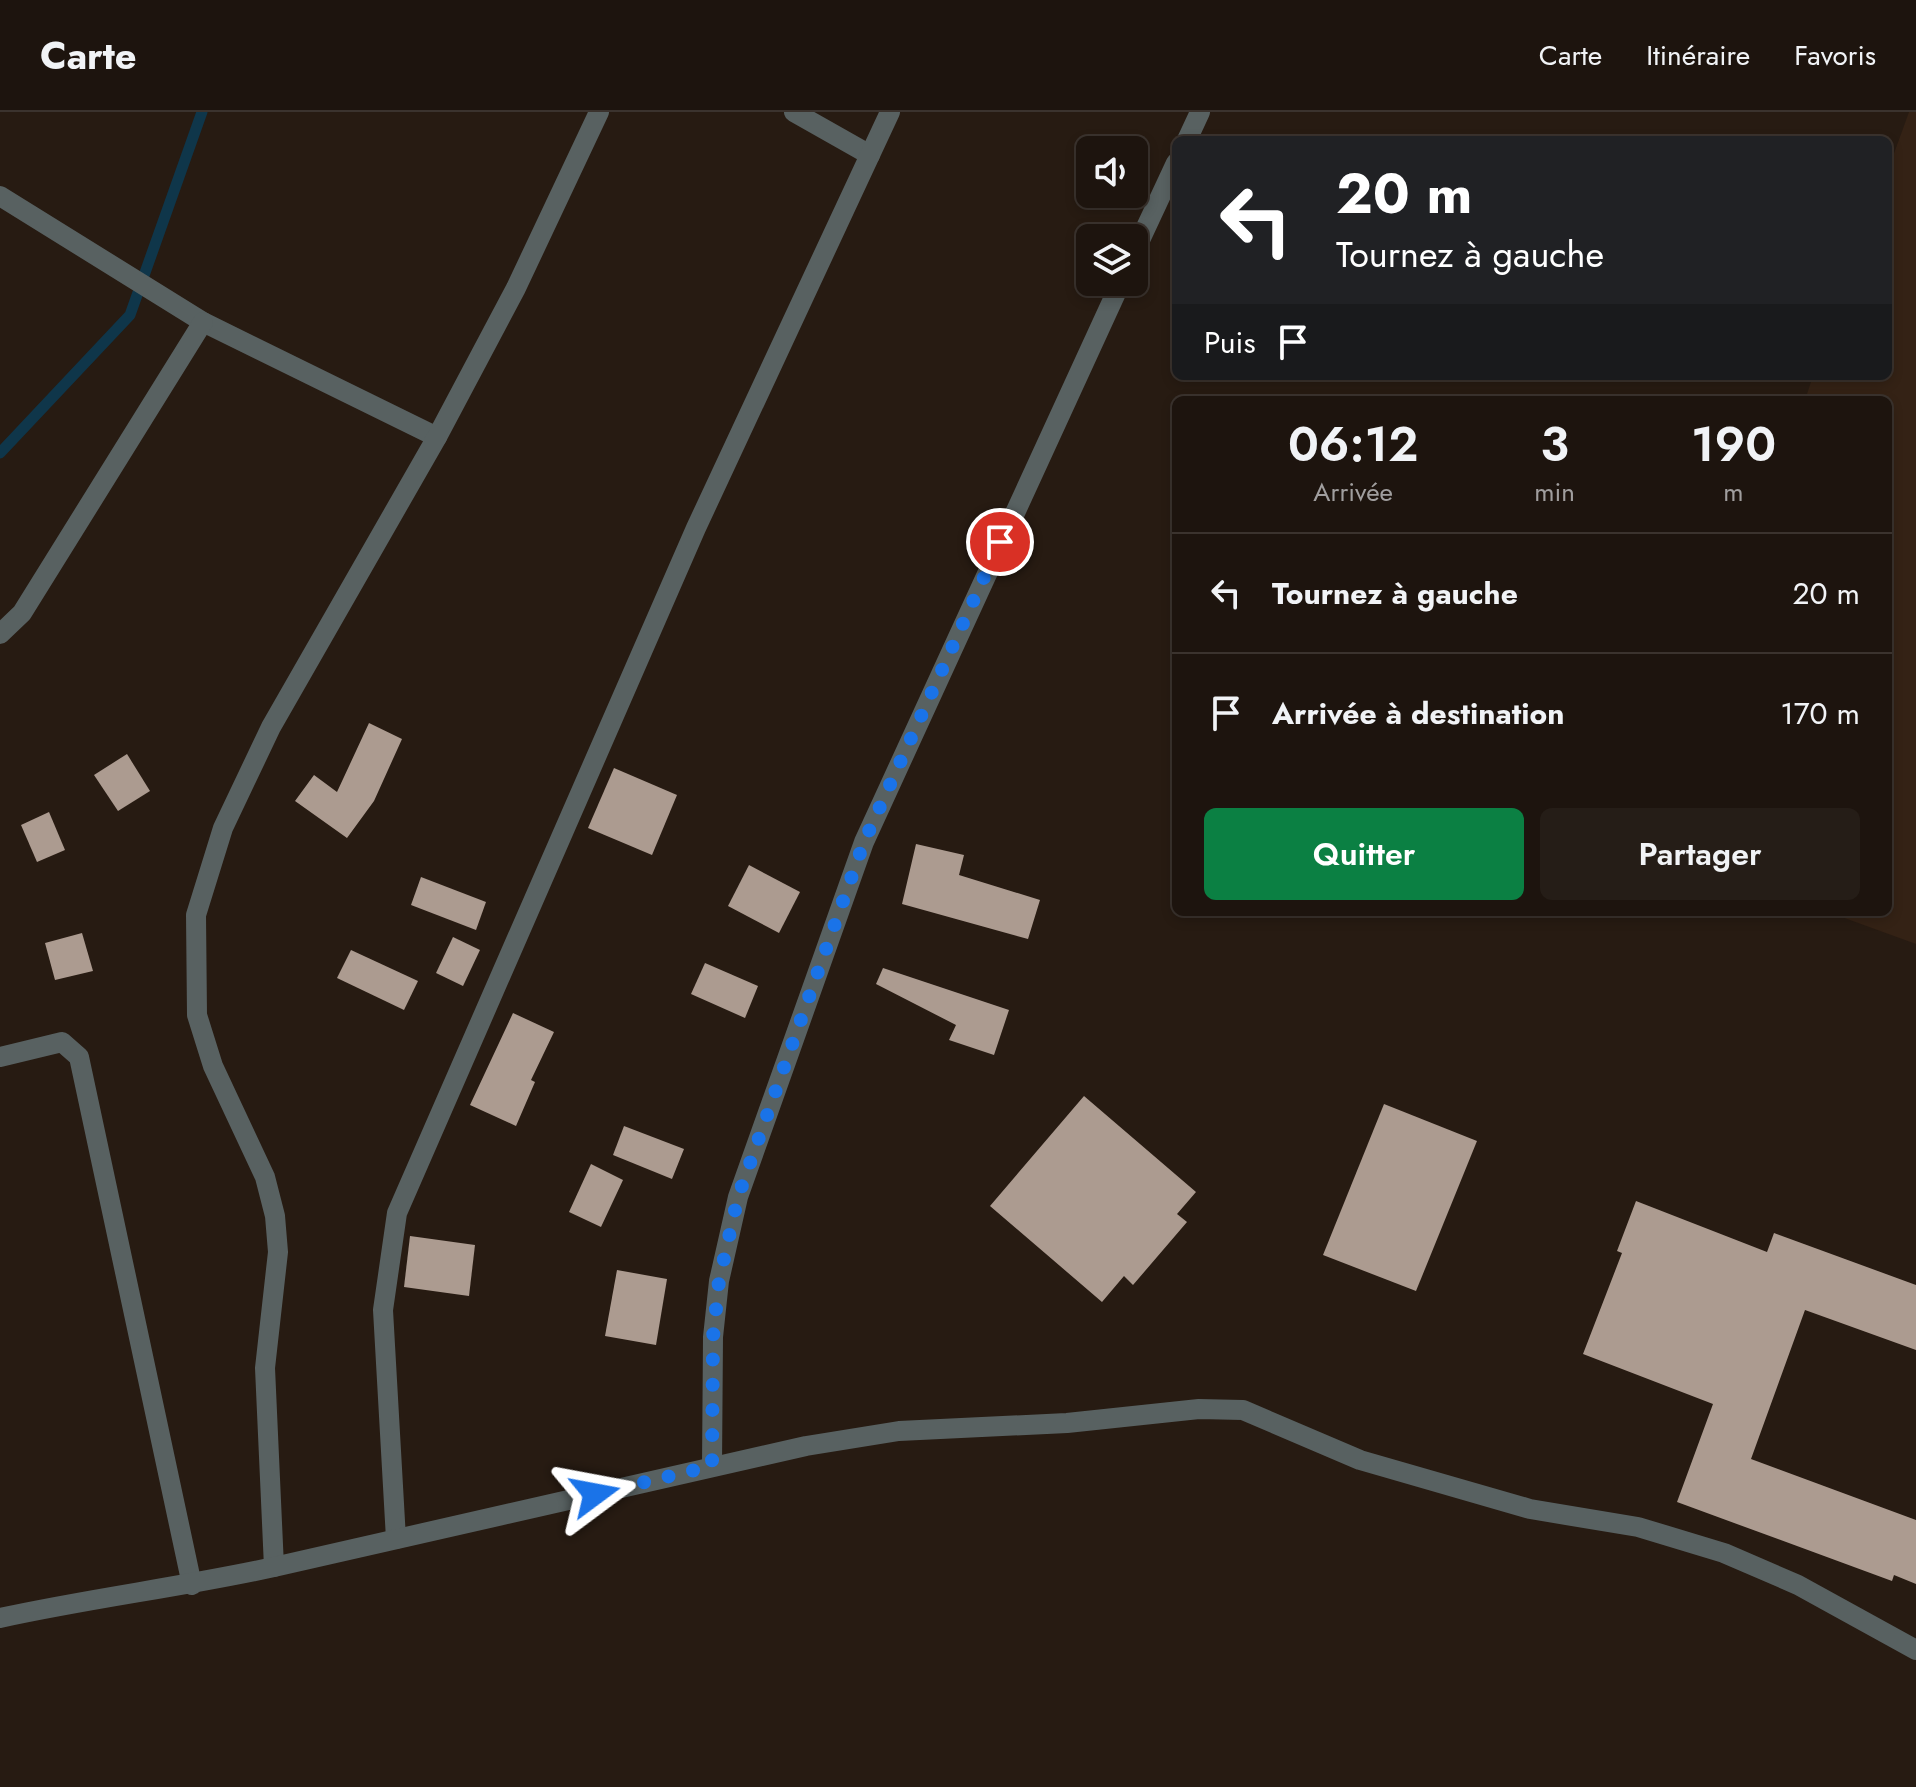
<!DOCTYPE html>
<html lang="fr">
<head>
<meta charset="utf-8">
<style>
	:root { --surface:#1d140e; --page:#251d17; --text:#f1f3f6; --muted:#a09e9e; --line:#3b332e; --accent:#0b8043 }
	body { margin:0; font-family:Jost,sans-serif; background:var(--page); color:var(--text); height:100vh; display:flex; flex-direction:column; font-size:30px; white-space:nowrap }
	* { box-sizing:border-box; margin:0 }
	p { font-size:26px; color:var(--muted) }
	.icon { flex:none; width:44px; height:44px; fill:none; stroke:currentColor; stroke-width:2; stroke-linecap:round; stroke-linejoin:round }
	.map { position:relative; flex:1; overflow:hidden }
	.details { position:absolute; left:1172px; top:284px; width:720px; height:520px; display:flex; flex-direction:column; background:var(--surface); border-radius:12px; box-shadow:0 4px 12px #0003,0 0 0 2px var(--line) }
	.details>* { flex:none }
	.banner { position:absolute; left:1172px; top:24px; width:720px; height:244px; border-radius:12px; box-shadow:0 4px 12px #0003,0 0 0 2px var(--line); background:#202124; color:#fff; overflow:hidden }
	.fabs { position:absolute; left:1076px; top:24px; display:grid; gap:16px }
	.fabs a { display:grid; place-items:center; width:72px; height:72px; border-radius:12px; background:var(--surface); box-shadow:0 4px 12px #0003,0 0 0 2px var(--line); font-size:40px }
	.pin { position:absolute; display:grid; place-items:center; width:68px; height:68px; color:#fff; margin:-34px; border:4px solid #fff; border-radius:50%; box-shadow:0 2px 8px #0007 }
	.me { position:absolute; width:88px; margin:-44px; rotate:77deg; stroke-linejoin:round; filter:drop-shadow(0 0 6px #0008) }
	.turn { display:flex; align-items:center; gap:28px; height:168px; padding:0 32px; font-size:36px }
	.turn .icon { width:104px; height:104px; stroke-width:2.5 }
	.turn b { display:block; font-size:56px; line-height:68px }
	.then { display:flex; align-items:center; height:76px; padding:0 32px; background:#0003; gap:16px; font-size:30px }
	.eta { display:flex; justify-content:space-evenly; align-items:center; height:136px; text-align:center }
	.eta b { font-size:48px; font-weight:600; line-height:56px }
	.action { display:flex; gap:16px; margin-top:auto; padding:16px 32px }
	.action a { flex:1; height:92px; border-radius:12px; background:var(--accent); color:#fff; font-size:32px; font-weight:600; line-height:92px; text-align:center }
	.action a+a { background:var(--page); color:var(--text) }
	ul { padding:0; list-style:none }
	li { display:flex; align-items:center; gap:24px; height:120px; padding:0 32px; border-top:2px solid var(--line) }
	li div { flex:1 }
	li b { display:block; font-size:30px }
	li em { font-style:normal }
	header { display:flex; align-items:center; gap:48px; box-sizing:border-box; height:112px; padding:0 40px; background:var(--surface); border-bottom:2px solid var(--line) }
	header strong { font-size:38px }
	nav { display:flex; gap:44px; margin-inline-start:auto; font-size:28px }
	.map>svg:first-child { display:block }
	.built { fill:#342215 }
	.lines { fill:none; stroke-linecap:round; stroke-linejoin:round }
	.stream { stroke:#0f364a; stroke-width:11 }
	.building { fill:#ac9b90 }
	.street { stroke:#586161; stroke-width:20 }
	.route { stroke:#1a73e8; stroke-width:14; stroke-dasharray:0 25.2 }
</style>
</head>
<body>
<header>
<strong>Carte</strong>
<nav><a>Carte</a><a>Itinéraire</a><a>Favoris</a></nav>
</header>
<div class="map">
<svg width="1916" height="1675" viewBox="0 0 1916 1675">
	<rect width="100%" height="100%" fill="#271b12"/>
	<polygon class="built" points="1909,0 1916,0 1916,832 1828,800 1888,800 1888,288 1805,288 1813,264 1888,264 1888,58"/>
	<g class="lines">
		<polyline class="stream" points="0,341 130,203 202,0"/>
	</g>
	<g class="building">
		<polygon points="369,611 402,627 374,689 347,726 295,689 314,663 337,680"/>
		<polygon points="127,642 150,679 118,699 94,663"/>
		<polygon points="614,656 677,683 652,743 588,716"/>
		<polygon points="49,700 65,738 37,750 21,713"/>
		<polygon points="916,732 964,743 959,763 1040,788 1028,827 902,792"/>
		<polygon points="749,753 800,780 779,821 728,794"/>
		<polygon points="421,765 486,790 476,818 411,793"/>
		<polygon points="82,821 93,859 55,868 45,831"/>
		<polygon points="453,825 480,838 463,874 436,861"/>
		<polygon points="351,838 418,869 404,898 337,866"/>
		<polygon points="705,851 758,874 745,906 691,882"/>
		<polygon points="883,856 1009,898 994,943 949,928 956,913 876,872"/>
		<polygon points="513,901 554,920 531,968 535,970 516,1014 470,993"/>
		<polygon points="1084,984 1196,1080 1177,1102 1187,1110 1133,1173 1124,1164 1102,1190 990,1094"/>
		<polygon points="1384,992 1477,1029 1416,1179 1323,1143"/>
		<polygon points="624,1014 684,1037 672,1067 613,1043"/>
		<polygon points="591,1052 623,1068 601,1115 569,1100"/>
		<polygon points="1636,1089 1767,1140 1774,1121 1916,1173 1916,1238 1805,1198 1751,1347 1916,1408 1916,1472 1894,1463 1892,1469 1677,1390 1713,1292 1583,1242 1622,1141 1617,1139"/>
		<polygon points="410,1124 475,1133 469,1184 404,1175"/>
		<polygon points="617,1158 667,1167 656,1233 605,1224"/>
	</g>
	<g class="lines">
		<g class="street">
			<polyline points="794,0 870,43"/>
			<polyline points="1187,28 1200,0"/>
			<polyline points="0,84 203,210 437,325"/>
			<polyline points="1134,141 1176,51"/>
			<polyline points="0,522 22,501 203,210"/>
			<polyline points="0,945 62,930 79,945 192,1473"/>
			<polyline points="712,1354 713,1225 719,1169 738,1085 864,730 1121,170"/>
			<polyline points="396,1427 383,1198 397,1101 696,416 890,0"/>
			<polyline points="274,1455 265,1256 278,1140 275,1104 265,1065 213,954 197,903 196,803 223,716 271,615 437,325 516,176 599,0"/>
			<path d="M0,1506C91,1486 183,1475 274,1455L806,1334L899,1319L1067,1311L1199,1297L1243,1298L1360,1348L1530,1397L1638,1415L1724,1441L1798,1473L1916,1538"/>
		</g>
	</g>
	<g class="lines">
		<polyline class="route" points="595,1382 712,1354 713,1225 719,1169 738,1085 864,730 1000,430"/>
	</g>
</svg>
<div class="fabs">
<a><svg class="icon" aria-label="sound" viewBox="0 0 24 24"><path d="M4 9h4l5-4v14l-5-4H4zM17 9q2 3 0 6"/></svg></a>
<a><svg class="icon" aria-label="layers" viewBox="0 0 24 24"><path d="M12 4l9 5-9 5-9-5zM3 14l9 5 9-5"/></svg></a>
</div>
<div class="pin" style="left:1000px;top:430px;background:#d93025"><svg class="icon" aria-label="arrive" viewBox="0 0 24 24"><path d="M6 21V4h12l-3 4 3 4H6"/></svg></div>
<svg class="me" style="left:595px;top:1382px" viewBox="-20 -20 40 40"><path d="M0-17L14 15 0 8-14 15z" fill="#1a73e8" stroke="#fff" stroke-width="4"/></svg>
<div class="banner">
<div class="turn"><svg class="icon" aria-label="left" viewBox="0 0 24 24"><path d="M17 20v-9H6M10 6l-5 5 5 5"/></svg><div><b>20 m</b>Tournez à gauche</div></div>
<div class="then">Puis<svg class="icon" aria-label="arrive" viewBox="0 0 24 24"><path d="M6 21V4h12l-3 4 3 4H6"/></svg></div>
</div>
<section class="details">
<div class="eta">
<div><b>06:12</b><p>Arrivée</p></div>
<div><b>3</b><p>min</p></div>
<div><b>190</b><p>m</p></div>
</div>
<ul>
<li><svg class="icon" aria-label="left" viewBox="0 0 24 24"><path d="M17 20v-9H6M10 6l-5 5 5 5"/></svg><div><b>Tournez à gauche</b></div><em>20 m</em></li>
<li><svg class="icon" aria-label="arrive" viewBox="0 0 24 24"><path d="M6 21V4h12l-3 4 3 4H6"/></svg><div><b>Arrivée à destination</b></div><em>170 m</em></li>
</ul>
<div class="action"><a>Quitter</a><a>Partager</a></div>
</section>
</div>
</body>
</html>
